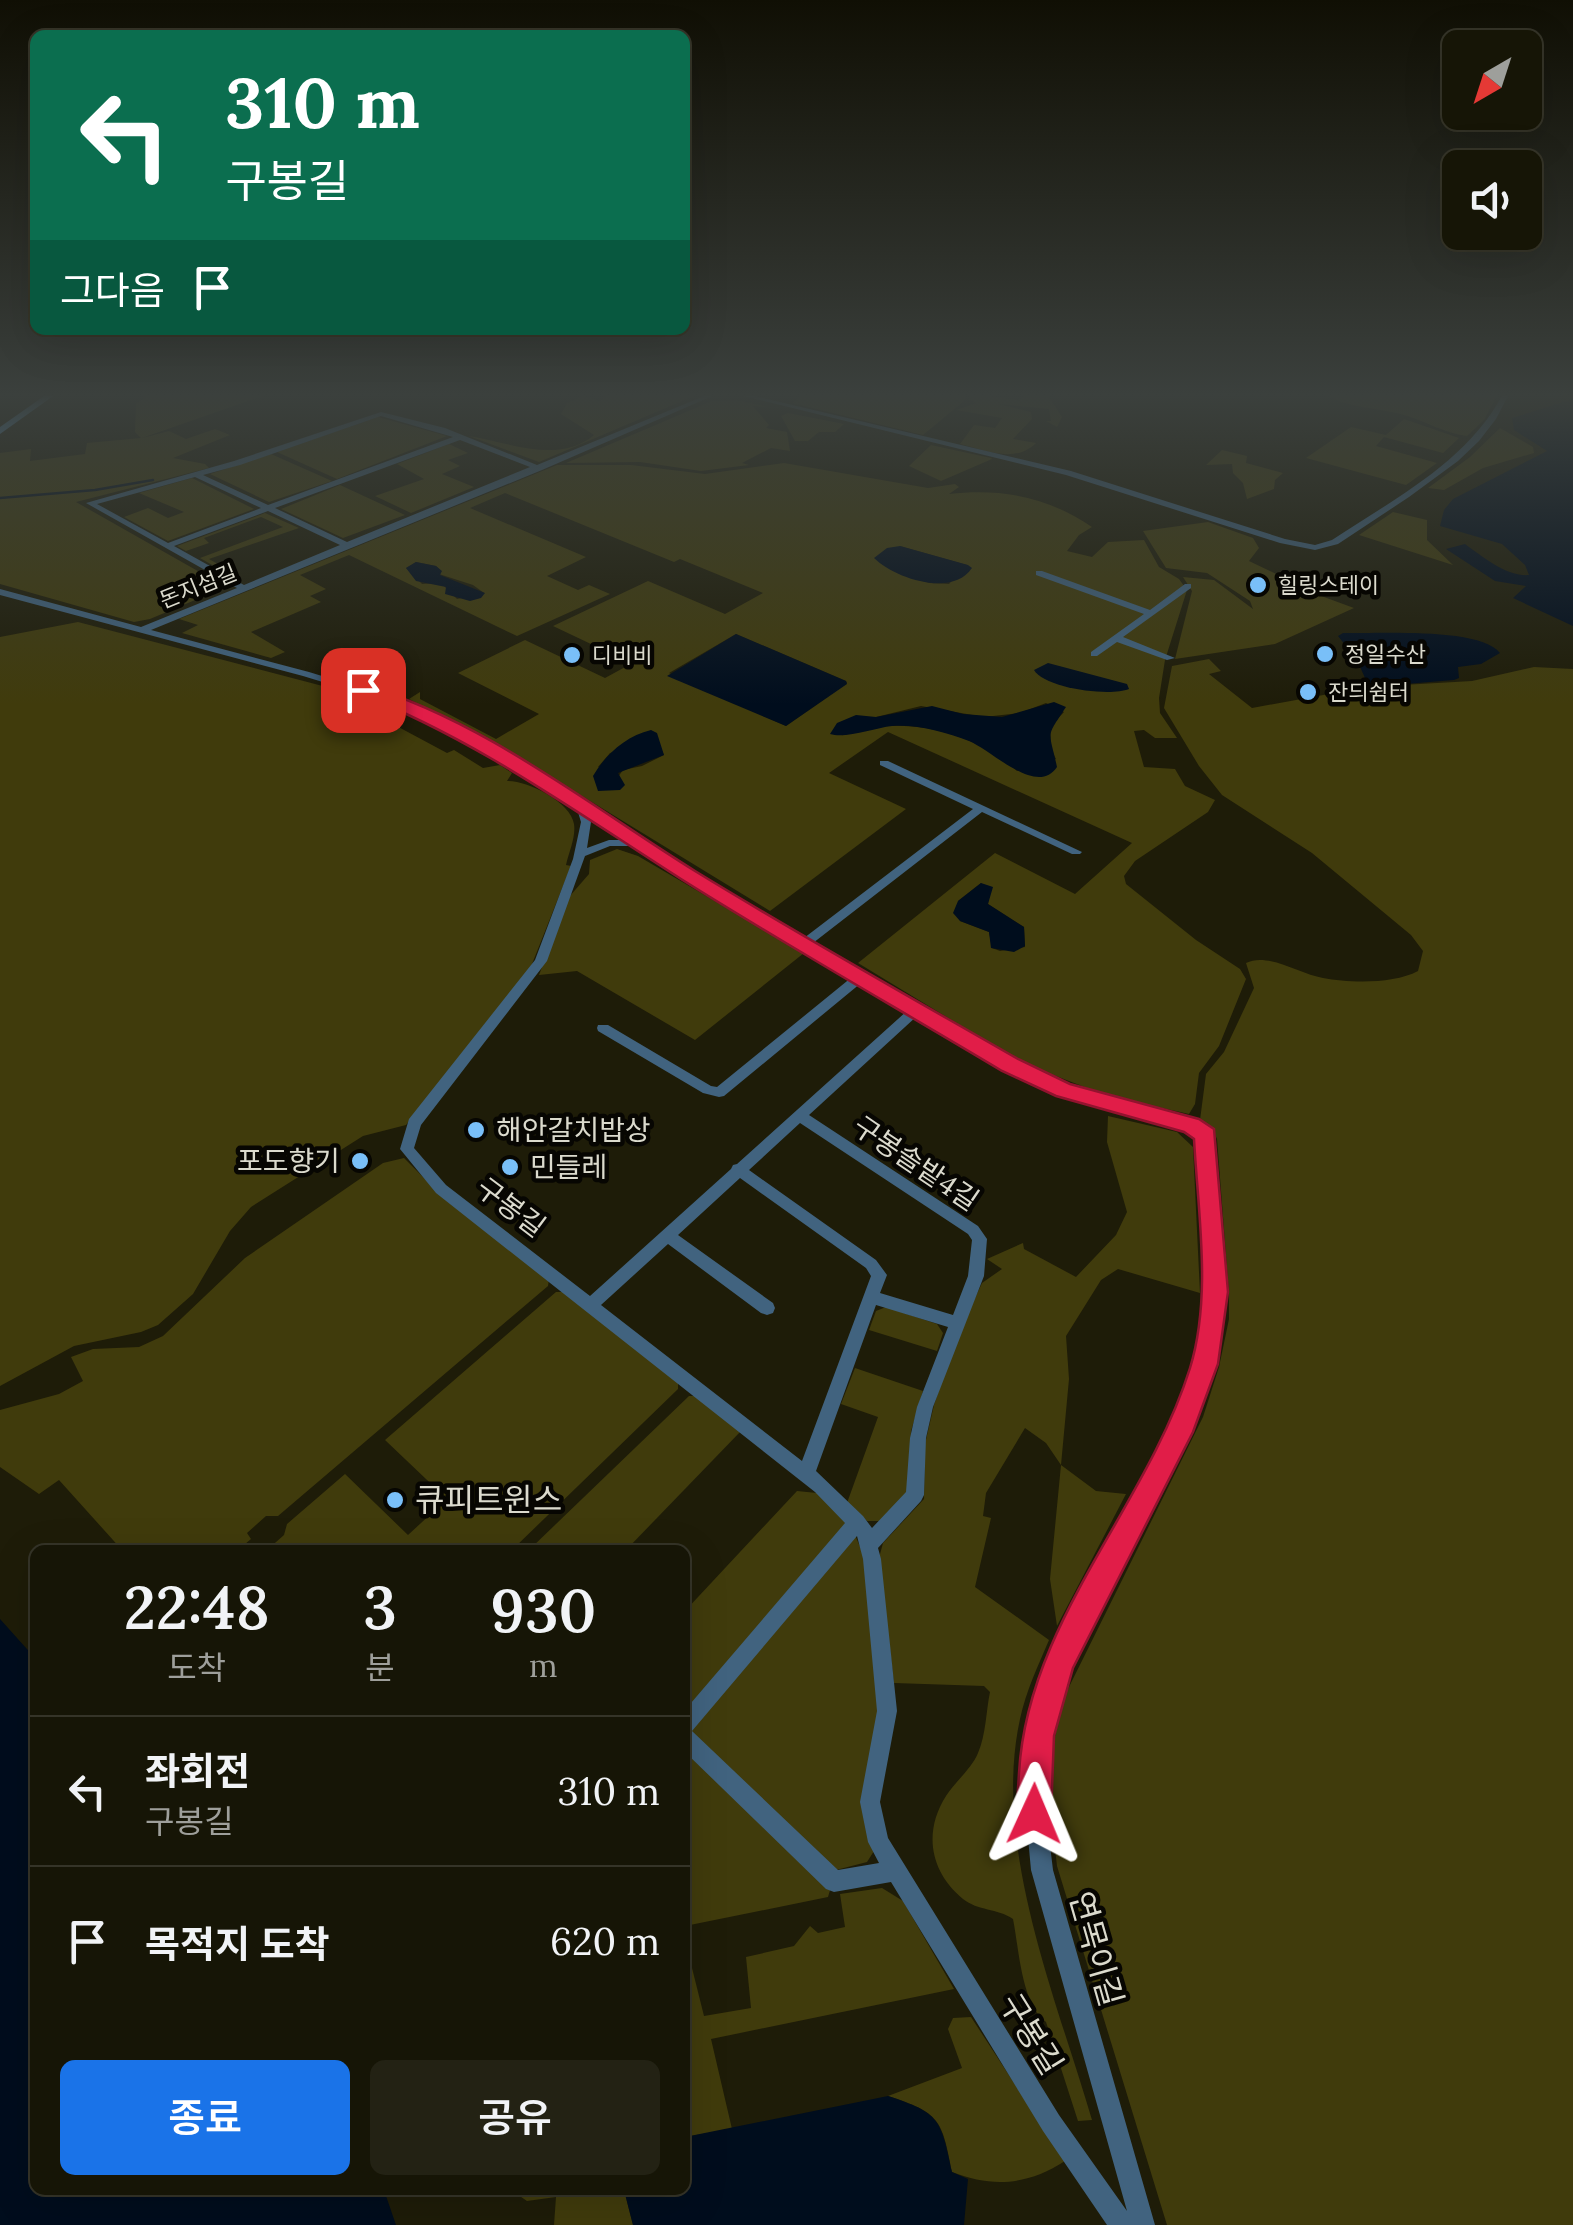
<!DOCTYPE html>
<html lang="ko">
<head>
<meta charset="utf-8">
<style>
	:root { --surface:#161506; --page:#232214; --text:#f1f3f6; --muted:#9e9f9b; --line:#353428; --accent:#1a73e8 }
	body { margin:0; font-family:Lora,"Noto Sans KR",serif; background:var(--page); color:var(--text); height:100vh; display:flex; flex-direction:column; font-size:38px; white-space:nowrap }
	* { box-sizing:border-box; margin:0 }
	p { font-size:32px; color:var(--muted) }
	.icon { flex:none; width:55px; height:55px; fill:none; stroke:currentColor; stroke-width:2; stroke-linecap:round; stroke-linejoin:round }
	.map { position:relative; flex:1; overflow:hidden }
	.drawer { position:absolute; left:30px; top:1545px; width:660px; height:650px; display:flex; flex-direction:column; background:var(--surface); border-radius:15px; box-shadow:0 10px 40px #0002,0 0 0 2px var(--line) }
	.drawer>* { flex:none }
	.guide { position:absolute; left:30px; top:30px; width:660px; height:305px; border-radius:15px; box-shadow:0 10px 40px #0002,0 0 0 2px var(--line); background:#0b6e4f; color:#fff; overflow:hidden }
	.needle { width:65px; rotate:219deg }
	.controls { position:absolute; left:1442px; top:30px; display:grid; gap:20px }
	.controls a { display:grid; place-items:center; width:100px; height:100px; border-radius:15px; background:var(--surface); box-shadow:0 10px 40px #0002,0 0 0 2px var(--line); font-size:50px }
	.pin { position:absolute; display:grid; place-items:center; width:85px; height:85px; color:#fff; margin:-42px; border-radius:20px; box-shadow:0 5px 15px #0006 }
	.me { position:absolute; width:110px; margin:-55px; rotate:1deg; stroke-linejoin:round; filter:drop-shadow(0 0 8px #0008) }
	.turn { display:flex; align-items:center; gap:35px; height:210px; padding:0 30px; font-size:45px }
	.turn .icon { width:130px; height:130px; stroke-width:2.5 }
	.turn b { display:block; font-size:70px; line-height:85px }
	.then { display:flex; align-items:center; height:95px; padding:0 30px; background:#0003; gap:20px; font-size:38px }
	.eta { display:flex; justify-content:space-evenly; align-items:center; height:170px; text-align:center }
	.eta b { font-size:60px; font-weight:600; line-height:70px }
	.primary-button { display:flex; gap:20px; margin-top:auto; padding:20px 30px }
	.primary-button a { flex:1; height:115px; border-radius:15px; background:var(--accent); color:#fff; font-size:40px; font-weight:600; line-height:115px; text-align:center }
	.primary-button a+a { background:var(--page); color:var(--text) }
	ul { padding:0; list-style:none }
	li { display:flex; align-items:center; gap:30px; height:150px; padding:0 30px; border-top:2px solid var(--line) }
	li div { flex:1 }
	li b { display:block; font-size:38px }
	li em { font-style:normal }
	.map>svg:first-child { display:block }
	.green { fill:#403b0c; fill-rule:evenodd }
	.water { fill:#000d1d }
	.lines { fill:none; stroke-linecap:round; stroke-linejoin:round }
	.stream { stroke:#000d1d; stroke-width:2.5 }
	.minor { fill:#41637f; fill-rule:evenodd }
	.major { fill:#62ace7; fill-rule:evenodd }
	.route { fill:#e11d48; stroke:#92132f; stroke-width:2.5 }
	.poi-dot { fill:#79bff8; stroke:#070602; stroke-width:4 }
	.labels { text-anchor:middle; stroke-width:9; stroke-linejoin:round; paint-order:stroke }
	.far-poi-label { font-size:22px; fill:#dbdacd; stroke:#070602; text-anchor:start }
	.far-street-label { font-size:22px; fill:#dbdacd; stroke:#070602 }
	.poi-label { font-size:28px; fill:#dbdacd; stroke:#070602; text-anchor:start }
	.street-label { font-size:28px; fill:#dbdacd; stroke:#070602 }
	.near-poi-label { font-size:32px; fill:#dbdacd; stroke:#070602; text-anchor:start }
	.near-street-label { font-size:32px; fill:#dbdacd; stroke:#070602 }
</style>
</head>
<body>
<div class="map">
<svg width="1573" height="2225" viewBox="0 0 1573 2225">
	<rect width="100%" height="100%" fill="#1e1c08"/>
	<g class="green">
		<polygon points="149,394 268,394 142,438 169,431 186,439 215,429 230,435 173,458 205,464 209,468 76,502 226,587 150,619 134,622 0,584 0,453 31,449 30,461 85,454 87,443 141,438 135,432 136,404"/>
		<path d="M608,394L694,396L539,462L469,436C508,442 559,465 594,435L561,414L567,403L583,396L600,401Z"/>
		<polygon points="803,394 966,394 964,401 923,435 792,403"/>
		<path d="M971,394L1019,400L1028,394H1047L1062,417L1057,427L1046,421H1051L1049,409L999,404L1031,412L1032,419L1013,439L1036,443C1015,464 985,450 960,444L974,425L995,428L1002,418L956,410L976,403L969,399Z"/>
		<path d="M1325,394H1498L1484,420L1467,436C1443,433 1426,421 1404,415C1377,407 1349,409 1325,394Z"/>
		<polygon points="737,400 768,407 753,406 769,425 766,428 787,432 790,451 771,448 742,463 749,465 701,471 640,462 566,463 712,401"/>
		<polygon points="788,413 844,424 835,432 819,432 808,441 795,441 781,416"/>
		<polygon points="378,417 447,436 337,479 277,452"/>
		<polygon points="1404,419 1459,438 1443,453 1384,437 1376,446 1437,463 1406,485 1306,458 1351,427 1386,435"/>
		<polygon points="1500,428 1533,447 1534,453 1483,468 1444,490 1428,488 1470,457"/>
		<polygon points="449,444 468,453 448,460 460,466 442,474 474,487 411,513 375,496 424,479 397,464"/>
		<polygon points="931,445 991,458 992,459 941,481 909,466"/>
		<polygon points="1222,450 1247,456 1246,463 1283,473 1275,480 1274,489 1247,499 1243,483 1233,473 1232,464 1206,465"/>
		<polygon points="271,454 332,481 269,502 210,474"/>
		<path d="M784,463L928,488L955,484L959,487L949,494C1002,488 1048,497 1092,527L1079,535L1067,551L1092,557L1108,542L1144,540L1159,567L1179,579L1187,590L1165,660L1159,698L1160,713L1177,738H1155L1144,730L1134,731L1144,767L1175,769L1185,786L1215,800L1208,812L1135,861L1124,876L1126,884L1196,940L1240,969L1246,979L1219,1046L1199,1073L1195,1104L1189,1114L1108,1096L1022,1063L858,963L995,853L1075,894L1132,843L888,732L829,773L906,809L770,911L564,785L409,699L420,692V699L496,739L539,714L458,673L525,640L605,678L627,666L607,657L612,654L553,626L648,581L725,614L763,593L680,559L674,562L505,493L470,508L586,557L547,576L578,590L589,585L610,594L517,636L349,555L300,575L326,589L310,596L321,602L251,632L285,652L271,658L182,633L198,625L179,619L557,465H631L705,474ZM900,546L967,565L949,584L929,583L887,567ZM416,562L436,566L441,571L439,574L473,585L484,593L457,599L441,583L422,584L406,568ZM736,634L846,681L847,683L786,726L669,673ZM1046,703L1064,712L1050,727L1051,749L1056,759L1017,771C973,730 897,713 841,736L876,717L921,706L984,717L1020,713ZM656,739L664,755L642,766L623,770L618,777L598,767L610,753ZM981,883L989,895L988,904L1024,927L1025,947L1000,951L992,948L989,932L960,921L958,901Z"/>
		<polygon points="192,478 254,509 168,541 124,517 148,508 168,518 184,512 139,493"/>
		<polygon points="340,485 405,515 343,538 281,509"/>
		<polygon points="1393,512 1427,520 1427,540 1453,565 1359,535"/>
		<polygon points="265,513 299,528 209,559 223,567 221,570 200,558 283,527 261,517 204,538 209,543 186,551 177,546"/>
		<polygon points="1208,522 1253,538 1259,548 1249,561 1291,581 1294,586 1354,608 1275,644 1175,659 1192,591 1183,577 1214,580 1253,609 1250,601 1207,573 1166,568 1143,531"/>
		<path d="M78,622L357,695L402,713L391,723L447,753L454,750L483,768L500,765L512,773L507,781C527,780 571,802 574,824C576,837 569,852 566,865L571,866L528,974L406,1125L363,1136L251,1207L230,1231L193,1294L158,1325L141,1332L74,1346L0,1386V637Z"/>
		<path d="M1209,659L1221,671L1209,674L1252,708L1367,687L1472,681L1534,667L1573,669V2225H1167L1057,1866L1048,1787L1050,1758L1064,1697L1203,1417L1219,1367L1229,1319V1294L1217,1139L1213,1130L1200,1120L1206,1074L1224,1052L1254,988L1246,963C1268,952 1299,974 1323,978C1350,983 1394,984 1418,971L1423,951L1411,935L1312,853L1222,795L1199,766L1164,708L1172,666Z"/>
		<polygon points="617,849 638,856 804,953 695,1040 577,971 539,975 569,897 589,874 590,860"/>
		<path d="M1108,1116L1177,1132L1193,1147L1200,1293L1118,1269L1101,1280L1066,1336L1069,1379L1061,1465L1096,1491L1126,1494L1057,1626L1050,1579L1061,1465L1046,1443L1025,1428L986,1493L983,1516L991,1518L975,1587L1049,1640C1038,1666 1026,1691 1020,1719C992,1846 1056,1997 1092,2120L1078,2121L1046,2022C1021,2004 1019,1948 1013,1919C997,1908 978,1911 963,1899C930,1872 923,1832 946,1796C955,1782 972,1768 978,1753C986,1735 986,1711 990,1692L984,1686L894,1683L879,1558L883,1543L924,1499L925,1444L934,1405L956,1339L982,1283L1002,1269L987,1259L1023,1243L1024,1249L1076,1277L1116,1235L1127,1212L1107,1142Z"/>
		<polygon points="404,1158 446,1200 549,1279 548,1286 278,1516 266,1516 247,1533 251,1539 238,1550 122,1550 59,1480 39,1494 0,1467 0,1410 59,1394 83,1381 71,1357 93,1349 139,1347 163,1336 245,1258 383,1163"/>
		<polygon points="556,1292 566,1292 678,1382 678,1389 512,1550 267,1550 284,1535 287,1524 345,1474 408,1535 447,1499 385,1440"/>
		<polygon points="886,1307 937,1324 943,1333 937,1351 869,1330 876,1311"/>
		<polygon points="855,1368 923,1391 911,1431 908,1491 880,1521 867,1521 847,1503 878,1417 841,1404"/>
		<polygon points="689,1396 696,1396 741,1431 626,1550 529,1550"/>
		<polygon points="797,1491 817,1493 851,1526 865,1558 878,1711 862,1805 874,1851 867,1862 836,1870 828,1897 685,1926 685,1611"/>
		<polygon points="882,1888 903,1901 954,1989 711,2039 732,2129 685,2137 685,1940 704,2016 751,2008 746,1957 794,1946 810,1926 818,1933 845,1927 840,1894"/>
		<path d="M971,2017L1065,2161C1028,2185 993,2188 952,2172C942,2119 940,2113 888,2096L962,2068L948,2029L953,2018Z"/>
		<polygon points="511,2190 624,2190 633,2225 554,2225 556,2197 527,2201"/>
	</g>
	<g class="water">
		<path d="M1573,399V626L1513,598L1526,586L1495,581L1446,549L1465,544C1483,557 1507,577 1529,575L1525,565L1502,544L1440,526L1444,510L1453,499L1547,451L1514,430L1512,418Z"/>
		<path d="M900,546L968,565L972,568C952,598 894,578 874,558L887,548Z"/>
		<polygon points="416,562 436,566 442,571 440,575 485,593 481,598 470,601 445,594 446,587 416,581 406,568"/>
		<path d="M1343,633C1377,634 1480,627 1500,653L1481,664L1458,667L1459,678L1454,680L1369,687L1357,660L1338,636Z"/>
		<polygon points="736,634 846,681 847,684 786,726 667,676"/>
		<path d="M1048,663L1127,684L1129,689C1109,697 1044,688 1034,670Z"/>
		<path d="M1054,702L1066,707C1045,739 1049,729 1057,767C1037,797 993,751 969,741C945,732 918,724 892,726C874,728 846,739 830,734L837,723L856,715L876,717L932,706L963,714L1002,717Z"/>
		<path d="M651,730L657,733L664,755L618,773L625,785L620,790L598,791L593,776C606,754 626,736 651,730Z"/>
		<polygon points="981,883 993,887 988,904 1024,927 1025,946 1014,952 991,948 989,932 960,921 953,913 958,901"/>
		<polygon points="0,1619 35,1658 35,2190 384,2190 396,2225 0,2225"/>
		<path d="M888,2096C940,2113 941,2119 952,2172L968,2179L964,2225H633L624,2190H685V2137Z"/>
	</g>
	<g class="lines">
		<polyline class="stream" points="0,498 95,490 153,480"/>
		<g class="minor">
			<path d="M709,394H717L542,470L151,630L309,672L407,702L504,753L696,874L804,938L973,809L880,765V761H888L1082,852L1080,854H1072L982,812L813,943L1015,1062L1099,1097L1208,1127L1215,1141L1223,1284L1218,1341L1212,1368L1185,1439L1155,1499L1092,1614L1069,1668L1051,1728L1044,1795L1053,1870L1155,2225H1107L1043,2131L891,1882L834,1892L826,1889L685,1752V1710L845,1523L815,1492L436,1193L400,1149L409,1119L535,960L573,859L581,822L577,809L496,757L401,706L303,676L0,595V589L141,627L237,588L86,503L234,461L381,412L445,428L537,465ZM381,416L453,437L268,505L203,475L240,465ZM460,440L530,467L347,542L275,508ZM195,477L261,508L168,543L97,504ZM268,511L340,545L244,585L174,546ZM590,817L626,840H609L587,848L591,822ZM610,846H636L852,977L717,1087L711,1086L608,1025H598L597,1028L598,1031L703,1093L719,1097L724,1096L861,983L908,1010L737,1164L733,1165L731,1169L590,1296L446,1185L414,1148L421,1125L547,961L585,856ZM917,1016L1005,1068L1090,1105L1198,1135L1201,1141L1208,1284L1202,1341L1196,1368L1172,1431L1143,1488L1079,1601L1050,1666L1031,1728L1024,1795L1031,1870L1127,2211L1059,2115L888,1838L880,1802L897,1711L881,1559L878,1548L921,1501L924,1495L926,1438L933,1407L984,1276L987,1239L978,1226L809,1115ZM800,1123L968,1234L972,1240L968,1276L953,1315L880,1293L887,1275L876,1260L749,1170ZM740,1178L866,1268L871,1276L802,1461L601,1305L668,1244L761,1313L767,1315L773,1313L775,1308L773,1303L678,1235ZM876,1305L948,1327L917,1407L910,1438L906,1492L872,1528L863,1516L816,1471ZM857,1536L863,1559L877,1711L860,1802L868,1842L879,1863L838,1870L692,1731Z"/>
			<path d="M735,394H746L1071,471L1285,539L1315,545L1332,540C1395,498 1466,463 1503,394H1509L1496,419L1479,441L1458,461L1409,497L1338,544L1315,550L1280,543L1066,475Z"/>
			<polygon points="1036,571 1042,571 1150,610 1185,584 1191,584 1191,588 1123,637 1175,658 1167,660 1117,642 1097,656 1091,656 1091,652 1144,614 1036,575"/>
		</g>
		<polygon class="major" points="47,394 56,394 0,434 0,427"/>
	</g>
	<linearGradient id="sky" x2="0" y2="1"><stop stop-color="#100f04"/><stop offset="0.56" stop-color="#3b403d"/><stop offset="1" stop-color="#3b403d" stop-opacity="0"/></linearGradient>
	<rect width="1573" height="705" fill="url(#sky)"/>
	<path class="route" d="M363,685C480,718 592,807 695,871C801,936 910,997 1018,1059L1070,1084L1199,1119L1214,1129L1228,1292L1218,1364L1193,1432L1073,1668L1054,1736L1051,1814L1046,1826L1034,1831L1022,1826C1015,1809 1018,1792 1019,1773C1027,1623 1146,1508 1190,1368C1212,1296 1198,1213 1194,1139L1184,1132L1056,1096L1002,1071C895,1007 786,945 681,879C576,812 474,738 357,693L355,690Z"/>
	<g class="poi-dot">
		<circle cx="1258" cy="585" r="10"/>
		<circle cx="1325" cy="654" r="10"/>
		<circle cx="572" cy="655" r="10"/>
		<circle cx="1308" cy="692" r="10"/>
		<circle cx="476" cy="1130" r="10"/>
		<circle cx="360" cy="1161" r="10"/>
		<circle cx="510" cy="1167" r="10"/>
		<circle cx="395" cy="1500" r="10"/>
	</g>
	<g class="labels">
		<g class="far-poi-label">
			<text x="1278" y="593">힐링스테이</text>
			<text x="1345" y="662">정일수산</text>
			<text x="592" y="663">디비비</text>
			<text x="1328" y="700">잔듸쉼터</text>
		</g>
		<g class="far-street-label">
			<text transform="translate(198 586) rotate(-22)" y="8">돈지섬길</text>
		</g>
		<g class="poi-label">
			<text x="496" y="1140">해안갈치밥상</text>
			<text x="340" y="1171" text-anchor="end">포도향기</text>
			<text x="530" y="1177">민들레</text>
		</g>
		<g class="street-label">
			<text transform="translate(916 1163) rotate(34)" y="10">구봉솔밭4길</text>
			<text transform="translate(511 1207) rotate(37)" y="10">구봉길</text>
		</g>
		<g class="near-poi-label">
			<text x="415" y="1511">큐피트윈스</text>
		</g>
		<g class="near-street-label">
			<text transform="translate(1096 1949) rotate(74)" y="11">연목이길</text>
			<text transform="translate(1031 2034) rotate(58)" y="11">구봉길</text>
		</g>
	</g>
</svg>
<div class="controls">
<a><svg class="needle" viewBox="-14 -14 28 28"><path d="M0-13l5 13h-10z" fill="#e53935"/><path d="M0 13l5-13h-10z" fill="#9e9f9b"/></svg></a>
<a><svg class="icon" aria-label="sound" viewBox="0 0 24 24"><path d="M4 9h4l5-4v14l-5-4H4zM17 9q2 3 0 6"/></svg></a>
</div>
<div class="pin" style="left:363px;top:690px;background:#d93025"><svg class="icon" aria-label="arrive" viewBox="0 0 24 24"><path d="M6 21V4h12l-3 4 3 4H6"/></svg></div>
<svg class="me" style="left:1034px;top:1814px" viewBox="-20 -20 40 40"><path d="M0-17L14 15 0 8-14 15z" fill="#e11d48" stroke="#fff" stroke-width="4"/></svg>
<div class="guide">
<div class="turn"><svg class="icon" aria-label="left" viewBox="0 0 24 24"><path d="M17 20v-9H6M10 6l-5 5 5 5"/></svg><div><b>310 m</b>구봉길</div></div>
<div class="then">그다음<svg class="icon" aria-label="arrive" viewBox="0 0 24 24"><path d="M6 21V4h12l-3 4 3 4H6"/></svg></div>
</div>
<section class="drawer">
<div class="eta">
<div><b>22:48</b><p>도착</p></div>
<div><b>3</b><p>분</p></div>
<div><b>930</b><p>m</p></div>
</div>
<ul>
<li><svg class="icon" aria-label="left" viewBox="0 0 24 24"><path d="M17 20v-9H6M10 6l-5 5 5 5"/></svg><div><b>좌회전</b><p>구봉길</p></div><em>310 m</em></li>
<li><svg class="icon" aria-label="arrive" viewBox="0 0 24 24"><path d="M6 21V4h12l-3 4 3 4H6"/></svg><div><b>목적지 도착</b></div><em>620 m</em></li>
</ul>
<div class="primary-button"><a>종료</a><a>공유</a></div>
</section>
</div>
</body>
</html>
